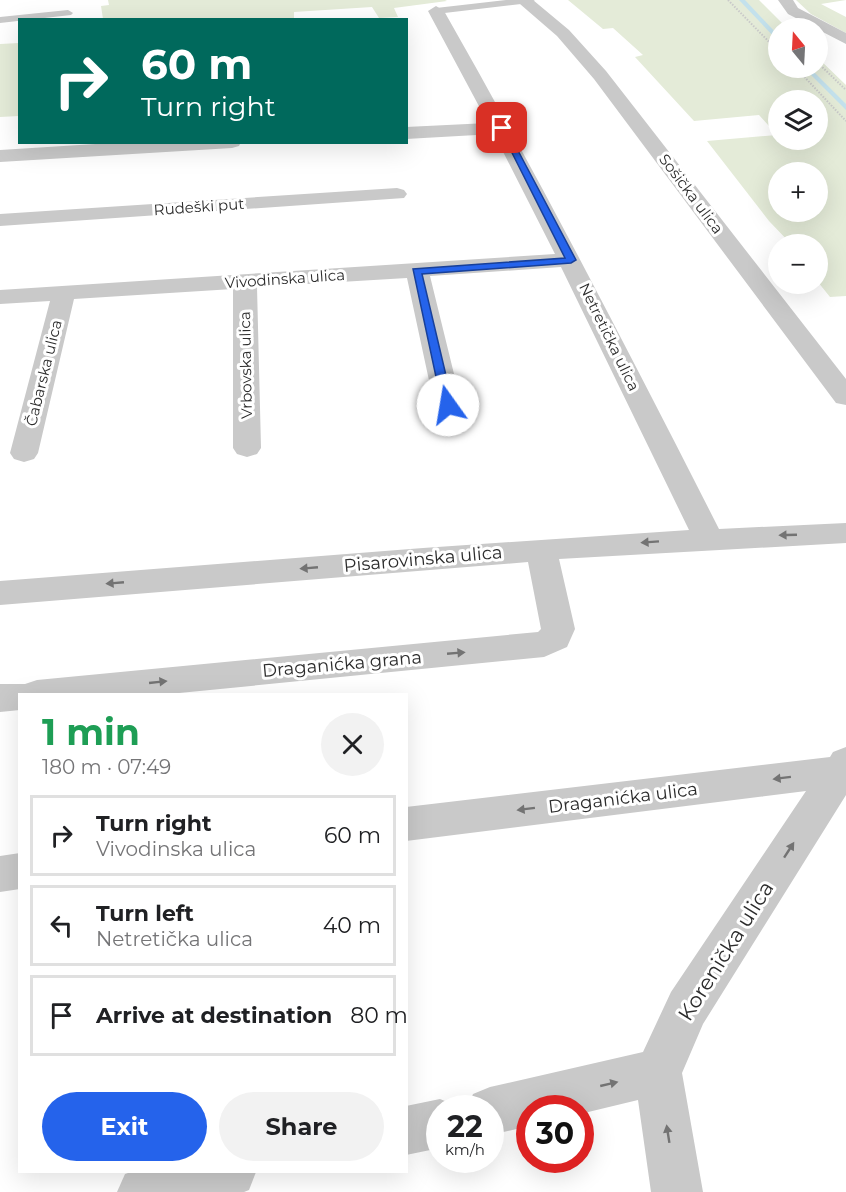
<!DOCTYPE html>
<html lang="en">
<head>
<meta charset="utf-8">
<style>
	:root { --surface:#fff; --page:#f2f2f2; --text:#202124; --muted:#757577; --line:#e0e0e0; --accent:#2563eb }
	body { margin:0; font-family:Montserrat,sans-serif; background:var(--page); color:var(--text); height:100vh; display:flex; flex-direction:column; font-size:22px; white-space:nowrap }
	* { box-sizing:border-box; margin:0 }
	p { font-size:20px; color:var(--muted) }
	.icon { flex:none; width:33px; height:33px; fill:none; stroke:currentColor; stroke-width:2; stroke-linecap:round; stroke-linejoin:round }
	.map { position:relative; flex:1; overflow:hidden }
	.side { position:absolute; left:18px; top:693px; width:390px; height:480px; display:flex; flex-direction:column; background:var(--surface); border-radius:0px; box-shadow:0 6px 24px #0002 }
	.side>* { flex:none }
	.guide { position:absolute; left:18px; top:18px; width:390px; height:126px; border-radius:0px; box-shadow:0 6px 24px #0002; background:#00695c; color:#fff; overflow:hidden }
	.needle { width:39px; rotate:342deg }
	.controls { position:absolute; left:768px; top:18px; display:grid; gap:12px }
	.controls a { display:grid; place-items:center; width:60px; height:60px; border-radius:50%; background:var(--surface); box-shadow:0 6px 24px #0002; font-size:30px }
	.speed { position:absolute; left:426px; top:1095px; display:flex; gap:12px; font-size:30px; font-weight:700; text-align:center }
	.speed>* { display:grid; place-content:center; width:78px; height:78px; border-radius:50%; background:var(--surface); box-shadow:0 6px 24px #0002; line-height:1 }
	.speed small { font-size:15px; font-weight:400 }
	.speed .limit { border:9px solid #d22; background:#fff; color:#111 }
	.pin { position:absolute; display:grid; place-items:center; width:51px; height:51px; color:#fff; margin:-26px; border-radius:12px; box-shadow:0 3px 9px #0006 }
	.me { position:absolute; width:66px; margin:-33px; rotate:347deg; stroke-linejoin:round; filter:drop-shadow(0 0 4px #0008) }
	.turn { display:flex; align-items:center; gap:21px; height:126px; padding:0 24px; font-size:27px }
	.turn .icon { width:78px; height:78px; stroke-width:2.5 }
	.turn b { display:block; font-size:42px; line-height:51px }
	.round { display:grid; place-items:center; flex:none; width:63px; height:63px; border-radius:32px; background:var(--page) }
	.head { display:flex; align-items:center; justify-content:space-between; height:102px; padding:0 24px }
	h1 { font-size:36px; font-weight:700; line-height:45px; color:#1e9e55 }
	.cta { display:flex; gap:12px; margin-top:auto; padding:12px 24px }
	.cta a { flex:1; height:69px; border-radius:36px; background:var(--accent); color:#fff; font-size:24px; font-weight:700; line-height:69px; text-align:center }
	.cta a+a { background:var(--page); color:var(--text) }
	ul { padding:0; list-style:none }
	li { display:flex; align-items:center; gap:18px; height:81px; margin:0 12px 9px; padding:0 12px; border:3px solid var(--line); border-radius:0px }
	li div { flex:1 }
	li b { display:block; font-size:22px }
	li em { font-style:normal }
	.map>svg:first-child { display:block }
	.green { fill:#e4ebd8; fill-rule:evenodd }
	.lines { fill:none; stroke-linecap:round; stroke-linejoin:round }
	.stream { fill:#c3e1ec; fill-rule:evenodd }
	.path { stroke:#c9c9c9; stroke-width:2; stroke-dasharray:1.5 1.5; stroke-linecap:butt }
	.lane { fill:#c9c9c9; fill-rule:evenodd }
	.street { fill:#c9c9c9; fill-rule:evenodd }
	.oneway { fill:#737373 }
	.route { fill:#2563eb; stroke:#184099; stroke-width:1.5 }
	.labels { text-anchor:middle; stroke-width:6; stroke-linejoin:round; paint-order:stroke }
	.far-street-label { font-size:15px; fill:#2c2c2c; stroke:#fff }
	.street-label { font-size:18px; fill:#2c2c2c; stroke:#fff }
	.near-street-label { font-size:21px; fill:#2c2c2c; stroke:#fff }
</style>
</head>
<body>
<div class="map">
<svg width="846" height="1192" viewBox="0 0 846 1192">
	<rect width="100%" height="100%" fill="#fff"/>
	<g class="green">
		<polygon points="108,0 445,0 447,1 394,8 398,17 379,18 372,7 294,12 294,20 103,19 101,6 109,5"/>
		<path d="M568,0H759L787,28H778V68H818V58L846,85V296L830,297L818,282V244H791L769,221L707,141L777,135L759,115L694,121L635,57L643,55L613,28L603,29ZM778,100H818V140H778ZM778,172H818V212H778Z"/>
		<polygon points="796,0 846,0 821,4 846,17 846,33 811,14"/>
		<polygon points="19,43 19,116 0,117 0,44"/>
	</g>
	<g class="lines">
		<g class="stream">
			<polygon points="739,0 745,0 778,35 778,40 776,39"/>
			<polygon points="804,68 810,68 846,104 846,110"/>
		</g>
		<g class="path">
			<polyline points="728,0 778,51"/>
			<polyline points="818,63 846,90"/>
			<polyline points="796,68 846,121"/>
		</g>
		<g class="lane">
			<polygon points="506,0 535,0 530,3 436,14 431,11 436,8"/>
			<polygon points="68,10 73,13 71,15 0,23 0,17"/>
		</g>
		<g class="street">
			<polygon points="518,0 533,0 569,30 606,71 846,379 846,405 836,403 594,79 557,36 520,4"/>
			<polygon points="778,0 793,0 798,8 846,33 846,44 788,14"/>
			<path d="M436,6L444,11C541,181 629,352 719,529L846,523V543L559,559L575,629L567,647L544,657L169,694H20V710L0,712V684H25L37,680L538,632L541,629L528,562L0,605V581L423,548L689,530L561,267L430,276L467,427L463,433L453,435L443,433L439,427L407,278L257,287L261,448L257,454L247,457L237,454L233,448V289L74,299L38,453L34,459L24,462L14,459L10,453L50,301L0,304V290L555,254L494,134L406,139V127L488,123L428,11Z"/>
			<polygon points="127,142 241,142 239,146 232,148 0,162 0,150"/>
			<polygon points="397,188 404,190 407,194 404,198 0,226 0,214"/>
			<polygon points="846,747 846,795 703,1024 682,1073 703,1192 651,1192 638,1100 580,1114 580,1108 530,1108 530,1126 490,1135 490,1108 467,1108 473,1094 490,1087 643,1052 671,992 806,791 406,841 406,807 830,757 833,752"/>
			<polygon points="20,853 20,889 0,892 0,856"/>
			<polygon points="440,1099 457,1106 458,1108 440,1108 440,1148 406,1155 406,1106"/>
			<polygon points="131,1172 256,1172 249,1190 244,1192 117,1192 125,1174"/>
		</g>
	</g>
	<defs><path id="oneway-solid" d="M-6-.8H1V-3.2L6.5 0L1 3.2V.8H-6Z" transform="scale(1.5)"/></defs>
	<g class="oneway">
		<use href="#oneway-solid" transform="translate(788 535) rotate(178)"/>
		<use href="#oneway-solid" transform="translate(650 542) rotate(176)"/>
		<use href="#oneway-solid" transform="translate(309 568) rotate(175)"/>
		<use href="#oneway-solid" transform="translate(115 583) rotate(175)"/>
		<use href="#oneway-solid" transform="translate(456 653) rotate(-5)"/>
		<use href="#oneway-solid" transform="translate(158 682) rotate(-6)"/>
		<use href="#oneway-solid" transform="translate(782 778) rotate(173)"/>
		<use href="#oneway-solid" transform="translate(526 809) rotate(173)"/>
		<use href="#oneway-solid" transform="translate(789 850) rotate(-57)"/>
		<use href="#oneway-solid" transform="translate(609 1084) rotate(-13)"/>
		<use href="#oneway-solid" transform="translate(668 1134) rotate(-99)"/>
	</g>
	<polygon class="route" points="499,127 506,128 576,260 571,263 422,274 453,405 448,408 442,405 413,269 565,258"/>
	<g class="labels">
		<g class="far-street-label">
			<text transform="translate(691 194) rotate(53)" y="5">Sošička ulica</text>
			<text transform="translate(199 207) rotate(-4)" y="5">Rudeški put</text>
			<text transform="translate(285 279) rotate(-4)" y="5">Vivodinska ulica</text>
			<text transform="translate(609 337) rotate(64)" y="5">Netretička ulica</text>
			<text transform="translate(246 365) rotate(-91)" y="5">Vrbovska ulica</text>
			<text transform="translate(44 373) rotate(-76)" y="5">Čabarska ulica</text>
		</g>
		<g class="street-label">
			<text transform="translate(423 559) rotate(-5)" y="6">Pisarovinska ulica</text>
			<text transform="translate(342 664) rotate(-5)" y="6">Draganićka grana</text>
			<text transform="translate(623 798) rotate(-7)" y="6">Draganićka ulica</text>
		</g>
		<g class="near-street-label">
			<text transform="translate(726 951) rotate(-58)" y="7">Korenička ulica</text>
		</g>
	</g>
</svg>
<div class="controls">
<a><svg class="needle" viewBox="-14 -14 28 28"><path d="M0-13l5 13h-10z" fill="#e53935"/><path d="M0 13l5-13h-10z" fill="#757577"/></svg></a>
<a><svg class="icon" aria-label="layers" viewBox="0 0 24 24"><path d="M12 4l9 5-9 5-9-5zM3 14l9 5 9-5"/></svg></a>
<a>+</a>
<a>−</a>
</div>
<div class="speed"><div>22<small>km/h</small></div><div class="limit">30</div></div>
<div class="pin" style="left:502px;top:128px;background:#d93025"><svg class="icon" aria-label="arrive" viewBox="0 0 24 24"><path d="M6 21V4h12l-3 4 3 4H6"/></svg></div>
<svg class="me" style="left:448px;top:405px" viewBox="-20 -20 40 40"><circle r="19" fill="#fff"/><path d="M0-13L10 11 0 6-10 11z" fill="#2563eb"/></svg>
<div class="guide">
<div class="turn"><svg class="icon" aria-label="right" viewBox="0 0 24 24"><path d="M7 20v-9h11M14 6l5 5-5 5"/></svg><div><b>60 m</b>Turn right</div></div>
</div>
<section class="side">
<div class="head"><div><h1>1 min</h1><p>180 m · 07:49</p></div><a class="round"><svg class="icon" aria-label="close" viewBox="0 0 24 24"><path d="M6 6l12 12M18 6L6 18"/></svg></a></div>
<ul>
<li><svg class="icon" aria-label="right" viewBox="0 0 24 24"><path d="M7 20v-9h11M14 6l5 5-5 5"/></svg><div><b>Turn right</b><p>Vivodinska ulica</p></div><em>60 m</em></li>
<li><svg class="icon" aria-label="left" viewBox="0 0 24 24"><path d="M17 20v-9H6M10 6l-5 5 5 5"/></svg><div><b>Turn left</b><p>Netretička ulica</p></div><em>40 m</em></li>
<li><svg class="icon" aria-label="arrive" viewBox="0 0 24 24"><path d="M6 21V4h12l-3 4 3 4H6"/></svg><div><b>Arrive at destination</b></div><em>80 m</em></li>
</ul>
<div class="cta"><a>Exit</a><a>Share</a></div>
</section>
</div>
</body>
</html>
